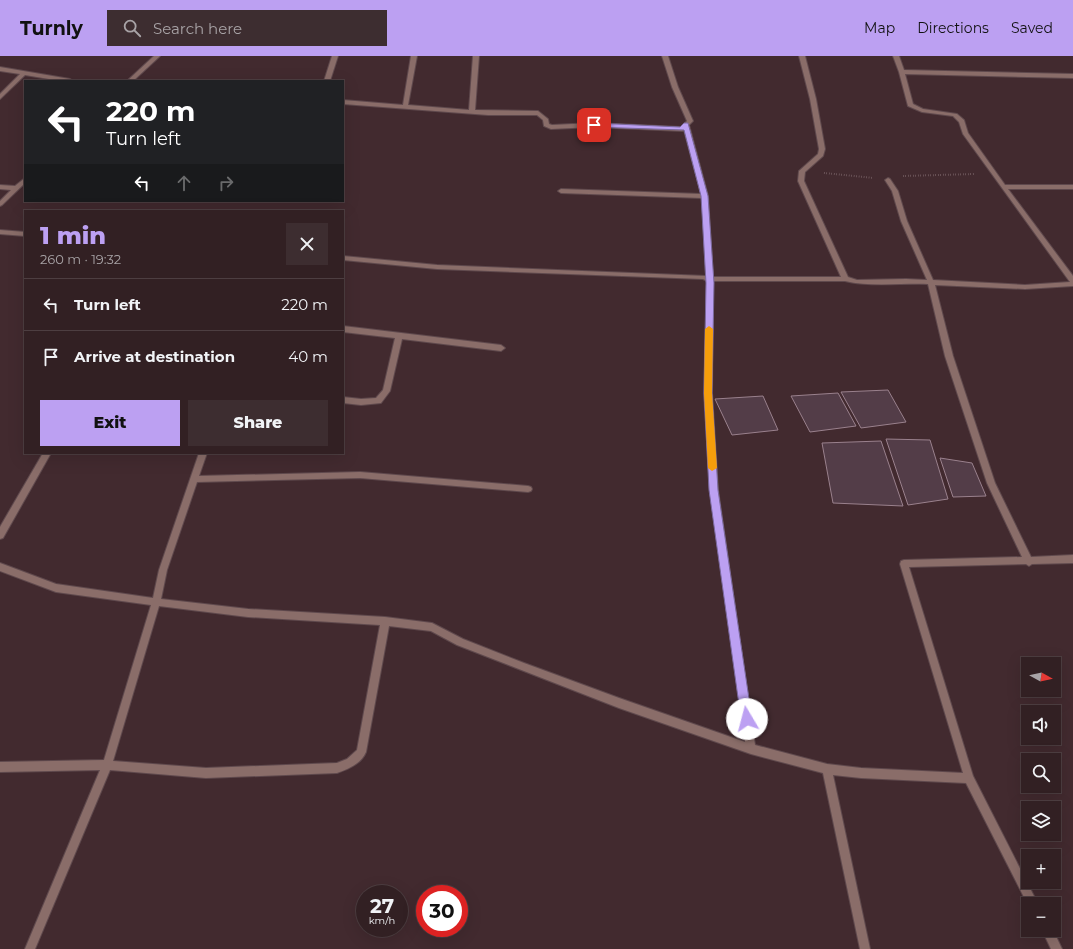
<!DOCTYPE html>
<html lang="en">
<head>
<meta charset="utf-8">
<style>
	:root { --surface:#322023; --page:#3d2d30; --text:#f1f3f6; --muted:#a8a3a6; --line:#4d3e41; --accent:#bca0f2 }
	body { margin:0; font-family:Montserrat,sans-serif; background:var(--page); color:var(--text); height:100vh; display:flex; flex-direction:column; font-size:15px; white-space:nowrap }
	* { box-sizing:border-box; margin:0 }
	p { font-size:13px; color:var(--muted) }
	.icon { flex:none; width:22px; height:22px; fill:none; stroke:currentColor; stroke-width:2; stroke-linecap:round; stroke-linejoin:round }
	.map { position:relative; flex:1; overflow:hidden }
	.details { position:absolute; left:24px; top:154px; width:320px; height:244px; display:flex; flex-direction:column; background:var(--surface); border-radius:0px; box-shadow:0 4px 16px #0002,0 0 0 1px var(--line) }
	.details>* { flex:none }
	.hud { position:absolute; left:24px; top:24px; width:320px; height:122px; border-radius:0px; box-shadow:0 4px 16px #0002,0 0 0 1px var(--line); background:#202124; color:#fff; overflow:hidden }
	.needle { width:26px; rotate:98deg }
	.fabs { position:absolute; left:1021px; top:601px; display:grid; gap:8px }
	.fabs a { display:grid; place-items:center; width:40px; height:40px; border-radius:0px; background:var(--surface); box-shadow:0 4px 16px #0002,0 0 0 1px var(--line); font-size:20px }
	.speed { position:absolute; left:356px; top:829px; display:flex; gap:8px; font-size:20px; font-weight:700; text-align:center }
	.speed>* { display:grid; place-content:center; width:52px; height:52px; border-radius:50%; background:var(--surface); box-shadow:0 4px 16px #0002,0 0 0 1px var(--line); line-height:1 }
	.speed small { font-size:10px; font-weight:400 }
	.speed .limit { border:6px solid #d22; background:#fff; color:#111 }
	.pin { position:absolute; display:grid; place-items:center; width:34px; height:34px; color:#fff; margin:-17px; border-radius:8px; box-shadow:0 2px 6px #0006 }
	.me { position:absolute; width:44px; margin:-22px; rotate:352deg; stroke-linejoin:round; filter:drop-shadow(0 0 3px #0008) }
	.turn { display:flex; align-items:center; gap:14px; height:84px; padding:0 16px; font-size:18px }
	.turn .icon { width:52px; height:52px; stroke-width:2.5 }
	.turn b { display:block; font-size:28px; line-height:34px }
	.lanes { display:flex; align-items:center; height:38px; padding:0 16px; background:#0003; justify-content:center; gap:20px; direction:ltr }
	.lanes .off { opacity:.35 }
	.round { display:grid; place-items:center; flex:none; width:42px; height:42px; border-radius:0px; background:var(--page) }
	.headline { display:flex; align-items:center; justify-content:space-between; height:68px; padding:0 16px }
	h1 { font-size:24px; font-weight:800; line-height:30px; color:var(--accent) }
	.primary-button { display:flex; gap:8px; margin-top:auto; padding:8px 16px }
	.primary-button a { flex:1; height:46px; border-radius:0px; background:var(--accent); color:#111; font-size:16px; font-weight:800; line-height:46px; text-align:center }
	.primary-button a+a { background:var(--page); color:var(--text) }
	ul { padding:0; list-style:none }
	li { display:flex; align-items:center; gap:12px; height:52px; padding:0 16px; border-top:1px solid var(--line) }
	li div { flex:1 }
	li b { display:block; font-size:15px }
	li em { font-style:normal }
	header { display:flex; align-items:center; gap:24px; box-sizing:border-box; height:56px; padding:0 20px; background:var(--accent); color:#111 }
	header strong { font-size:19px }
	nav { display:flex; gap:22px; margin-inline-start:auto; font-size:14px }
	.search { width:280px; height:36px; background:var(--page); display:flex; align-items:center; gap:10px; box-sizing:border-box; padding:0 14px; border-radius:0px; color:var(--muted); font-size:15px }
	.map>svg:first-child { display:block }
	.building { fill:#533d48; stroke:#9a818d }
	.lines { fill:none; stroke-linecap:round; stroke-linejoin:round }
	.minor-casing { stroke:#5f494d; stroke-width:2 }
	.path { stroke:#8e797d; stroke-width:2; stroke-dasharray:0.5 2; stroke-linecap:butt }
	.minor { fill:#8a6d69; fill-rule:evenodd }
	.route { fill:#bca0f2; stroke:#7a689d }
	.slow { fill:#f59e0b }
</style>
</head>
<body>
<header>
<strong>Turnly</strong>
<div class="search"><svg class="icon" aria-label="search" viewBox="0 0 24 24"><circle cx="10" cy="10" r="6"/><path d="M15 15l6 6"/></svg>Search here</div>
<nav><a>Map</a><a>Directions</a><a>Saved</a></nav>
</header>
<div class="map">
<svg width="1073" height="893" viewBox="0 0 1073 893">
	<rect width="100%" height="100%" fill="#422a2f"/>
	<g class="building">
		<polygon points="888,334 906,366 861,372 841,336"/>
		<polygon points="838,337 856,370 810,376 791,340"/>
		<polygon points="763,340 778,374 732,379 715,343"/>
		<polygon points="886,383 930,384 948,443 908,449"/>
		<polygon points="881,385 903,450 833,447 822,387"/>
		<polygon points="940,402 972,407 986,440 953,441"/>
	</g>
	<g class="lines">
		<defs>
			<g id="minor">
				<polygon points="154,0 160,0 133,25 127,25"/>
				<polygon points="332,0 338,0 330,25 324,25"/>
				<path d="M411,0H417L408,49L469,54L473,0H479L475,54L538,55L548,63L549,68L552,69L594,67L681,71L687,65L672,31L662,0H668L678,31L693,65L689,69L708,140L713,221H841L798,125L799,115L818,98L819,93L810,43L799,0H805L816,43L825,93L823,100L805,116L804,125L848,221L857,224L906,223L927,224L901,165L892,135L885,124L888,122L890,123L898,135L907,165L933,224L1025,229L1070,226L963,78L959,66L953,60L922,56L908,50L899,16L893,0H899L904,14L1073,18V22L905,18L913,48L923,53L957,58L964,64L968,77L1005,129H1073V133H1008L1073,220V230L1025,233L935,229L953,300L995,427L1031,501L1073,499V507L1032,508L1029,510L1026,508L909,511L973,720L1038,848H1028V849L966,727L861,722L833,719L870,893H860L823,717L751,698L619,652L457,589L431,575L389,570L366,696C361,708 348,713 337,717L206,722L110,714L35,893H25L100,714L0,716V706L104,704L151,549L56,536L0,515V507L56,528L153,542L159,514L199,397H207L199,420L360,416L528,430L531,431L532,433L531,435L528,436L360,422L197,426L167,514L161,543L248,553L385,561L432,567L463,583L524,607L619,642L745,686L710,434L704,337L707,225L703,223L437,213L343,204V200L437,209L706,220L702,142L561,137L558,135L561,133L701,138L684,74L682,75L594,71L551,73L544,70L543,64L537,59H488L343,48V44L403,49ZM713,225H845C869,231 902,227 928,228L945,300L987,427L1022,501L904,504L901,505L900,508L963,717L861,712L827,708L755,689L718,434L712,337ZM159,550L248,561L380,569L357,694L347,703L337,707L206,712L113,705Z"/>
				<polygon points="0,11 70,23 73,25 61,25 25,19 0,43 0,38 20,18 0,15"/>
				<polygon points="25,122 25,127 2,149 0,150 0,145 11,134 0,133 0,129 15,130"/>
				<polygon points="0,174 25,176 25,180 0,178"/>
				<polygon points="343,270 501,289 505,292 501,295 402,283 390,335 381,347 361,349 343,347 343,341 361,343 376,342 383,334 395,282 343,276"/>
				<polygon points="43,397 51,397 3,482 0,483 0,471"/>
				<polygon points="1042,874 1053,874 1062,893 1051,893"/>
			</g>
		</defs>
		<use href="#minor" class="minor-casing"/>
		<g class="path">
			<polyline points="824,117 873,122"/>
			<polyline points="903,120 974,118"/>
		</g>
		<use href="#minor" class="minor"/>
	</g>
	<polygon class="route" points="594,67 680,71 684,67 688,67 708,140 714,227 712,337 718,434 752,663 751,666 747,668 743,666 741,663 709,434 704,337 706,227 701,140 684,74 592,71 591,69"/>
	<polygon class="slow" points="709,270 713,273 712,337 717,412 712,415 708,412 704,337 705,273"/>
</svg>
<div class="fabs">
<a><svg class="needle" viewBox="-14 -14 28 28"><path d="M0-13l5 13h-10z" fill="#e53935"/><path d="M0 13l5-13h-10z" fill="#a8a3a6"/></svg></a>
<a><svg class="icon" aria-label="sound" viewBox="0 0 24 24"><path d="M4 9h4l5-4v14l-5-4H4zM17 9q2 3 0 6"/></svg></a>
<a><svg class="icon" aria-label="search" viewBox="0 0 24 24"><circle cx="10" cy="10" r="6"/><path d="M15 15l6 6"/></svg></a>
<a><svg class="icon" aria-label="layers" viewBox="0 0 24 24"><path d="M12 4l9 5-9 5-9-5zM3 14l9 5 9-5"/></svg></a>
<a>+</a>
<a>−</a>
</div>
<div class="speed"><div>27<small>km/h</small></div><div class="limit">30</div></div>
<div class="pin" style="left:594px;top:69px;background:#d93025"><svg class="icon" aria-label="arrive" viewBox="0 0 24 24"><path d="M6 21V4h12l-3 4 3 4H6"/></svg></div>
<svg class="me" style="left:747px;top:663px" viewBox="-20 -20 40 40"><circle r="19" fill="#fff"/><path d="M0-13L10 11 0 6-10 11z" fill="#bca0f2"/></svg>
<div class="hud">
<div class="turn"><svg class="icon" aria-label="left" viewBox="0 0 24 24"><path d="M17 20v-9H6M10 6l-5 5 5 5"/></svg><div><b>220 m</b>Turn left</div></div>
<div class="lanes"><svg class="icon" aria-label="left" viewBox="0 0 24 24"><path d="M17 20v-9H6M10 6l-5 5 5 5"/></svg><svg class="icon off" aria-label="ahead" viewBox="0 0 24 24"><path d="M12 20V5M6 11l6-6 6 6"/></svg><svg class="icon off" aria-label="right" viewBox="0 0 24 24"><path d="M7 20v-9h11M14 6l5 5-5 5"/></svg></div>
</div>
<section class="details">
<div class="headline"><div><h1>1 min</h1><p>260 m · 19:32</p></div><a class="round"><svg class="icon" aria-label="close" viewBox="0 0 24 24"><path d="M6 6l12 12M18 6L6 18"/></svg></a></div>
<ul>
<li><svg class="icon" aria-label="left" viewBox="0 0 24 24"><path d="M17 20v-9H6M10 6l-5 5 5 5"/></svg><div><b>Turn left</b></div><em>220 m</em></li>
<li><svg class="icon" aria-label="arrive" viewBox="0 0 24 24"><path d="M6 21V4h12l-3 4 3 4H6"/></svg><div><b>Arrive at destination</b></div><em>40 m</em></li>
</ul>
<div class="primary-button"><a>Exit</a><a>Share</a></div>
</section>
</div>
</body>
</html>
